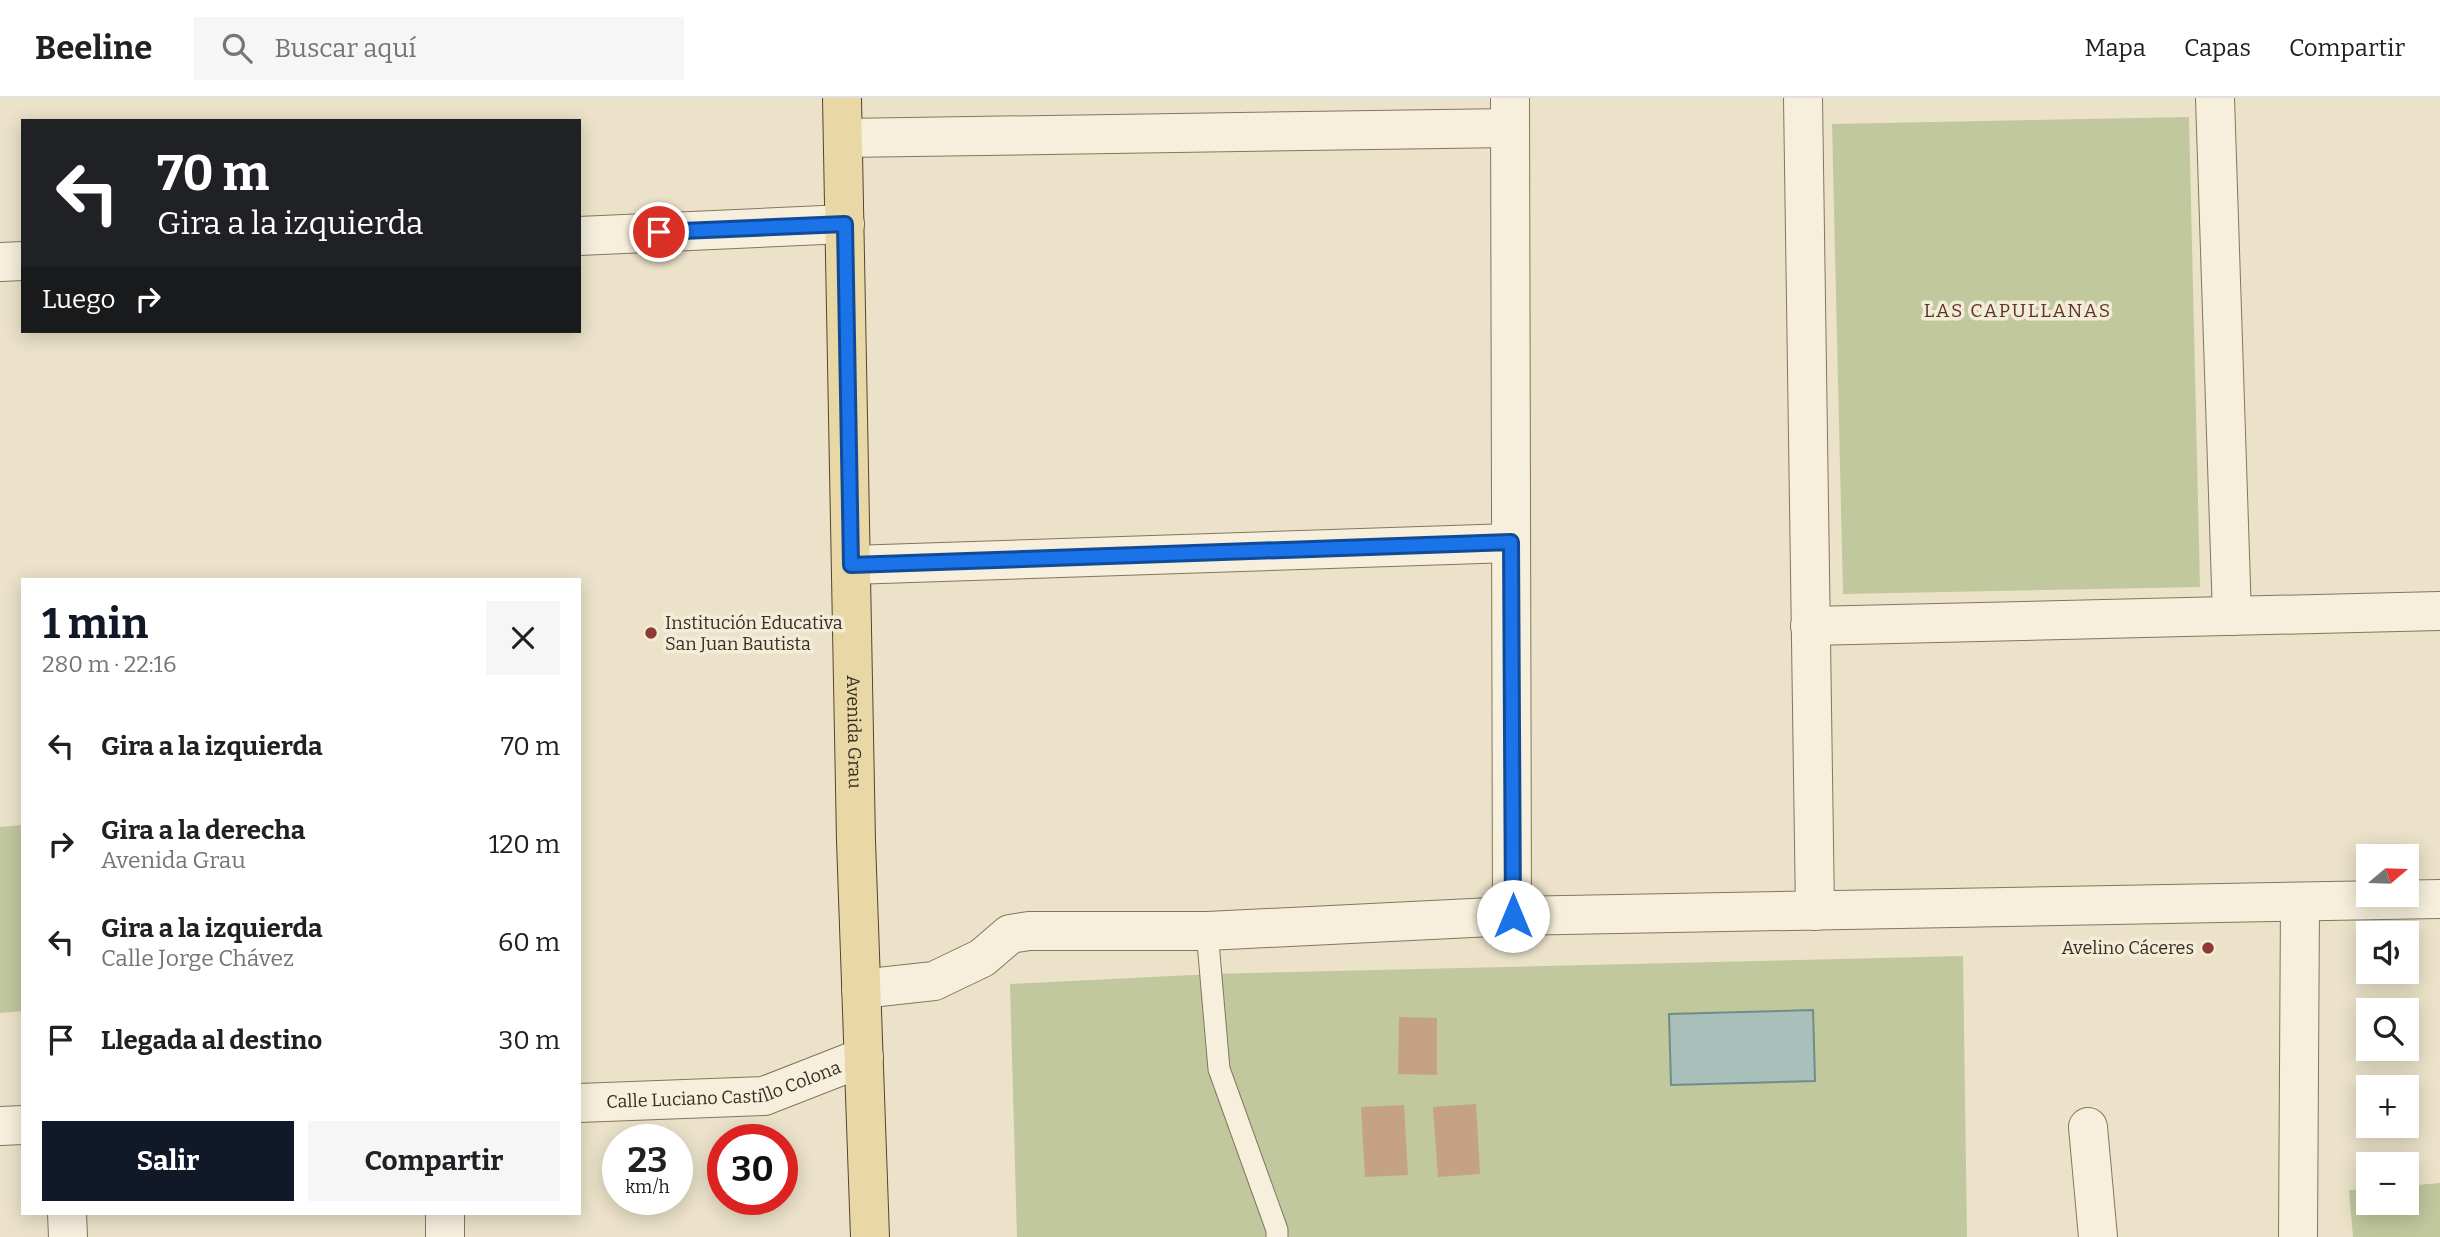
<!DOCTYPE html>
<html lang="es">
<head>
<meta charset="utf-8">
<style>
	:root { --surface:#fff; --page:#f6f6f6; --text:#202124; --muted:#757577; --line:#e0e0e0; --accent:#111827 }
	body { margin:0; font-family:Bitter,serif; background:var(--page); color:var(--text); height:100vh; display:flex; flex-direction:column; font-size:26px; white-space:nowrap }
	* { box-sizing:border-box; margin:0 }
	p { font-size:23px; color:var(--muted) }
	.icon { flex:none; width:38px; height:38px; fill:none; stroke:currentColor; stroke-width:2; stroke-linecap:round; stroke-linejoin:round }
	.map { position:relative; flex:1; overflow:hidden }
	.sheet { position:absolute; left:21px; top:480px; width:560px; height:637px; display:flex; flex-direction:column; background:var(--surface); border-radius:0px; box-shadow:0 4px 18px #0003 }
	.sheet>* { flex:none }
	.hud { position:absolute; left:21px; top:21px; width:560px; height:214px; border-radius:0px; box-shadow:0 4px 18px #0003; background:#202124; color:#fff; overflow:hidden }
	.needle { width:46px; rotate:71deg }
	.tools { position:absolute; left:2356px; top:746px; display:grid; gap:14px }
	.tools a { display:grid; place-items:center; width:63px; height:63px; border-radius:0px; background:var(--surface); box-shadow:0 4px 18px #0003; font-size:35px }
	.speed { position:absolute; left:602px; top:1026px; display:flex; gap:14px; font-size:35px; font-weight:700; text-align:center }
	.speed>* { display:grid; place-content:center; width:91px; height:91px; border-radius:50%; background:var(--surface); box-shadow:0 4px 18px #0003; line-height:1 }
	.speed small { font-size:18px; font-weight:400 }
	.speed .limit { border:10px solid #d22; background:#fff; color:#111 }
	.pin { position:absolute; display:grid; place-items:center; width:60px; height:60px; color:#fff; margin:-30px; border:4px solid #fff; border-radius:50%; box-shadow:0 2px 7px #0007 }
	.me { position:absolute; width:77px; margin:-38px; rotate:0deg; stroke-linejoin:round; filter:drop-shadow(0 0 5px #0008) }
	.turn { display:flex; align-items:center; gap:24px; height:147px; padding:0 21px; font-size:32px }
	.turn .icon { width:91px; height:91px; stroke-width:2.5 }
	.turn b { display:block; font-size:49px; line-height:60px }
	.then { display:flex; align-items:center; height:66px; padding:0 21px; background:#0003; gap:14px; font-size:26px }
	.round { display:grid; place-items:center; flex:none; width:74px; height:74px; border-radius:0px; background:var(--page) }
	.headline { display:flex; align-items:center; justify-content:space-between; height:119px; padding:0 21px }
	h1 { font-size:42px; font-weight:700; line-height:52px; color:var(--accent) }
	.primary-button { display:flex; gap:14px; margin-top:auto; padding:14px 21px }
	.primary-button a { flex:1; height:80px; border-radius:0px; background:var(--accent); color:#fff; font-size:28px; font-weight:700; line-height:80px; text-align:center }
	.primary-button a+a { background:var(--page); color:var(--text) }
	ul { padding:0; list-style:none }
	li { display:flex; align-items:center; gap:21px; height:98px; padding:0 21px }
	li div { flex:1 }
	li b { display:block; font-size:26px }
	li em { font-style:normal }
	header { display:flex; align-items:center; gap:42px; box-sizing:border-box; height:98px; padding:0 35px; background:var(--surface); border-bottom:2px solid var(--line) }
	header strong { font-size:33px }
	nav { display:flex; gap:38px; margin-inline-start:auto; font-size:24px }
	.search { width:490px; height:63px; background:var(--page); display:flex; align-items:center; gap:18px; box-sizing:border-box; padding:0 24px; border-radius:0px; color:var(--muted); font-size:26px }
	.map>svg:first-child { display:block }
	.green { fill:#c1c89e }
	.water { fill:#a9bfba; stroke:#708d87; stroke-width:2 }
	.building { fill:#c5a283 }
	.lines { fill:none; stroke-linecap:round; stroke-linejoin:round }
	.lane-casing { stroke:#85755f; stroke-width:23 }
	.street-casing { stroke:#85755f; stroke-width:40 }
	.primary-casing { stroke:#544433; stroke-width:40 }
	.lane { stroke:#f6efdc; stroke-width:21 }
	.street { stroke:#f6efdc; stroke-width:38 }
	.primary { stroke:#e9d8a5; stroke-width:38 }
	.route-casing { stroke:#114b97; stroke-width:18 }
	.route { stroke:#1a73e8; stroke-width:12 }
	.poi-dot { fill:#8f3935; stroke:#f3ecd8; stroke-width:2.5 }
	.labels { text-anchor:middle; stroke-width:7; stroke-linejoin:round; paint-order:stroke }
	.poi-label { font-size:18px; fill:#372d21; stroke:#f3ecd8; text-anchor:start }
	.street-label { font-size:18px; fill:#372d21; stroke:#f3ecd8 }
	.neighbourhood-label { font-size:19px; letter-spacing:2px; fill:#603425; stroke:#f3ecd8 }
</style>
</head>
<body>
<header>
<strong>Beeline</strong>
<div class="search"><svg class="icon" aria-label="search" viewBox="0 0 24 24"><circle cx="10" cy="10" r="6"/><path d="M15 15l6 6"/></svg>Buscar aquí</div>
<nav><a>Mapa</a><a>Capas</a><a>Compartir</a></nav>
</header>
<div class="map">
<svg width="2440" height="1139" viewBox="0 0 2440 1139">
	<rect width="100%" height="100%" fill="#ebe2c9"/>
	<g class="green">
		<polygon points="2189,19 2200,489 1843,496 1832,26"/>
		<polygon points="23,727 23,913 0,915 0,729"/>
		<polygon points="1963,858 1967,1139 1017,1139 1010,886 1212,876"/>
		<polygon points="2440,1085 2440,1139 2353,1139 2349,1092 2368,1091 2368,1104 2406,1104 2406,1088"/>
	</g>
	<polygon class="water" points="1813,912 1815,983 1671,987 1669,916"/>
	<g class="building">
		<polygon points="1399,919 1437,920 1437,977 1398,976"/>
		<polygon points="1476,1006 1480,1076 1438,1079 1433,1009"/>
		<polygon points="1404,1007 1408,1077 1365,1079 1361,1009"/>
	</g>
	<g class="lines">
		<defs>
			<polyline id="lane" points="1207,833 1219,971 1277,1132 1277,1139"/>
			<g id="street">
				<polyline points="1510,0 1512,818"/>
				<polyline points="1803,0 1815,813"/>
				<polyline points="2215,0 2232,518"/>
				<polyline points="843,40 1510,30"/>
				<polyline points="579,138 845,126"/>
				<polyline points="0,164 23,163"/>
				<polyline points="851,467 1511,445"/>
				<polyline points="1810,528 2440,513"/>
				<polyline points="861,891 934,883 982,860 1010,836 1029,833 1207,833 1512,818 2440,801"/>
				<path id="s1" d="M579,1005L764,998L864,959"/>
				<polyline points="0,1028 23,1027"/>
				<polyline points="2088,1029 2098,1139"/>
				<polyline points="67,1115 68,1139"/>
				<polyline points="445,1115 445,1139"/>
				<polyline points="2298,1139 2300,804"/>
			</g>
			<g id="primary">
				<path id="s2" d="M842,0L856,743L870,1139"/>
			</g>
		</defs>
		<use href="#lane" class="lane-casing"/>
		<use href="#street" class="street-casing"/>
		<use href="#primary" class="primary-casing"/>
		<use href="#lane" class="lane"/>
		<use href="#street" class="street"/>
		<use href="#primary" class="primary"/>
	</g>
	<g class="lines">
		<defs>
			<polyline id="route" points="659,134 845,126 851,467 1511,444 1513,818"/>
		</defs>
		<use href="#route" class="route-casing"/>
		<use href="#route" class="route"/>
	</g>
	<g class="poi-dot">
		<circle cx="651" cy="535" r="7"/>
		<circle cx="2208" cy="850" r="7"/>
	</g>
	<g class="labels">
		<g class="poi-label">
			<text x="665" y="531">Institución Educativa<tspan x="665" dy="21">San Juan Bautista</tspan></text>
			<text x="2194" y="856" text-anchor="end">Avelino Cáceres</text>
		</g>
		<g class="street-label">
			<text dy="6" stroke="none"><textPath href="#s2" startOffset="634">Avenida Grau</textPath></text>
			<text dy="6" stroke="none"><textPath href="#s1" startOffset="147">Calle Luciano Castillo Colona</textPath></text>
		</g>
		<g class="neighbourhood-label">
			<text x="2018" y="219">LAS CAPULLANAS</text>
		</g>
	</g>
</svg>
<div class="tools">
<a><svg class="needle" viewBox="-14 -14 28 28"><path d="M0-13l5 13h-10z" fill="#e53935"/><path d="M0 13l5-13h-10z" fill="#757577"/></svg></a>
<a><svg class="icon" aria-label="sound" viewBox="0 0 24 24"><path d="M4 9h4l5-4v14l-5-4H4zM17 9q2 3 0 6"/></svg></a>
<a><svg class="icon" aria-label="search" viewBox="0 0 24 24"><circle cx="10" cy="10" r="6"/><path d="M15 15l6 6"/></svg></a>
<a>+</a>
<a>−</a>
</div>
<div class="speed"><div>23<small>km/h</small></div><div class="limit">30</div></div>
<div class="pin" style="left:659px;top:134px;background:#d93025"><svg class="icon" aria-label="arrive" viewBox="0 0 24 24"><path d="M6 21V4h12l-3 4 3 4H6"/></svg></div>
<svg class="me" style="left:1513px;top:818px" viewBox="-20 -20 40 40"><circle r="19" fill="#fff"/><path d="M0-13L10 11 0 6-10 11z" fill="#1a73e8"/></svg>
<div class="hud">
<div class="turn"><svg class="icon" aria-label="left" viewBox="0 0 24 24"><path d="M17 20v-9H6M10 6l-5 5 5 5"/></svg><div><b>70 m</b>Gira a la izquierda</div></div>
<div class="then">Luego<svg class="icon" aria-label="right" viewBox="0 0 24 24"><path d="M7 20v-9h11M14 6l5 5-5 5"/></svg></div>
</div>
<section class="sheet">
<div class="headline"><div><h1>1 min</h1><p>280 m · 22:16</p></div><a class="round"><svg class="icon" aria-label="close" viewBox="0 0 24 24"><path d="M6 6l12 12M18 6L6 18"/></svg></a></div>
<ul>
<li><svg class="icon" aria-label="left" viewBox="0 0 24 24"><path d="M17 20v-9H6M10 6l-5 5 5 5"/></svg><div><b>Gira a la izquierda</b></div><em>70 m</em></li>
<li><svg class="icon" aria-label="right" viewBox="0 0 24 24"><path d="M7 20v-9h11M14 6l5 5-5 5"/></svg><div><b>Gira a la derecha</b><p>Avenida Grau</p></div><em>120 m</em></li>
<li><svg class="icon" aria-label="left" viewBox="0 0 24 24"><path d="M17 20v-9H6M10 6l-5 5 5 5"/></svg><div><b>Gira a la izquierda</b><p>Calle Jorge Chávez</p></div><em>60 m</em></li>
<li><svg class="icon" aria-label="arrive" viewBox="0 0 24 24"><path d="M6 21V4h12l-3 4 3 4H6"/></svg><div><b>Llegada al destino</b></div><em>30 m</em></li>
</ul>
<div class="primary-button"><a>Salir</a><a>Compartir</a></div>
</section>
</div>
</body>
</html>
